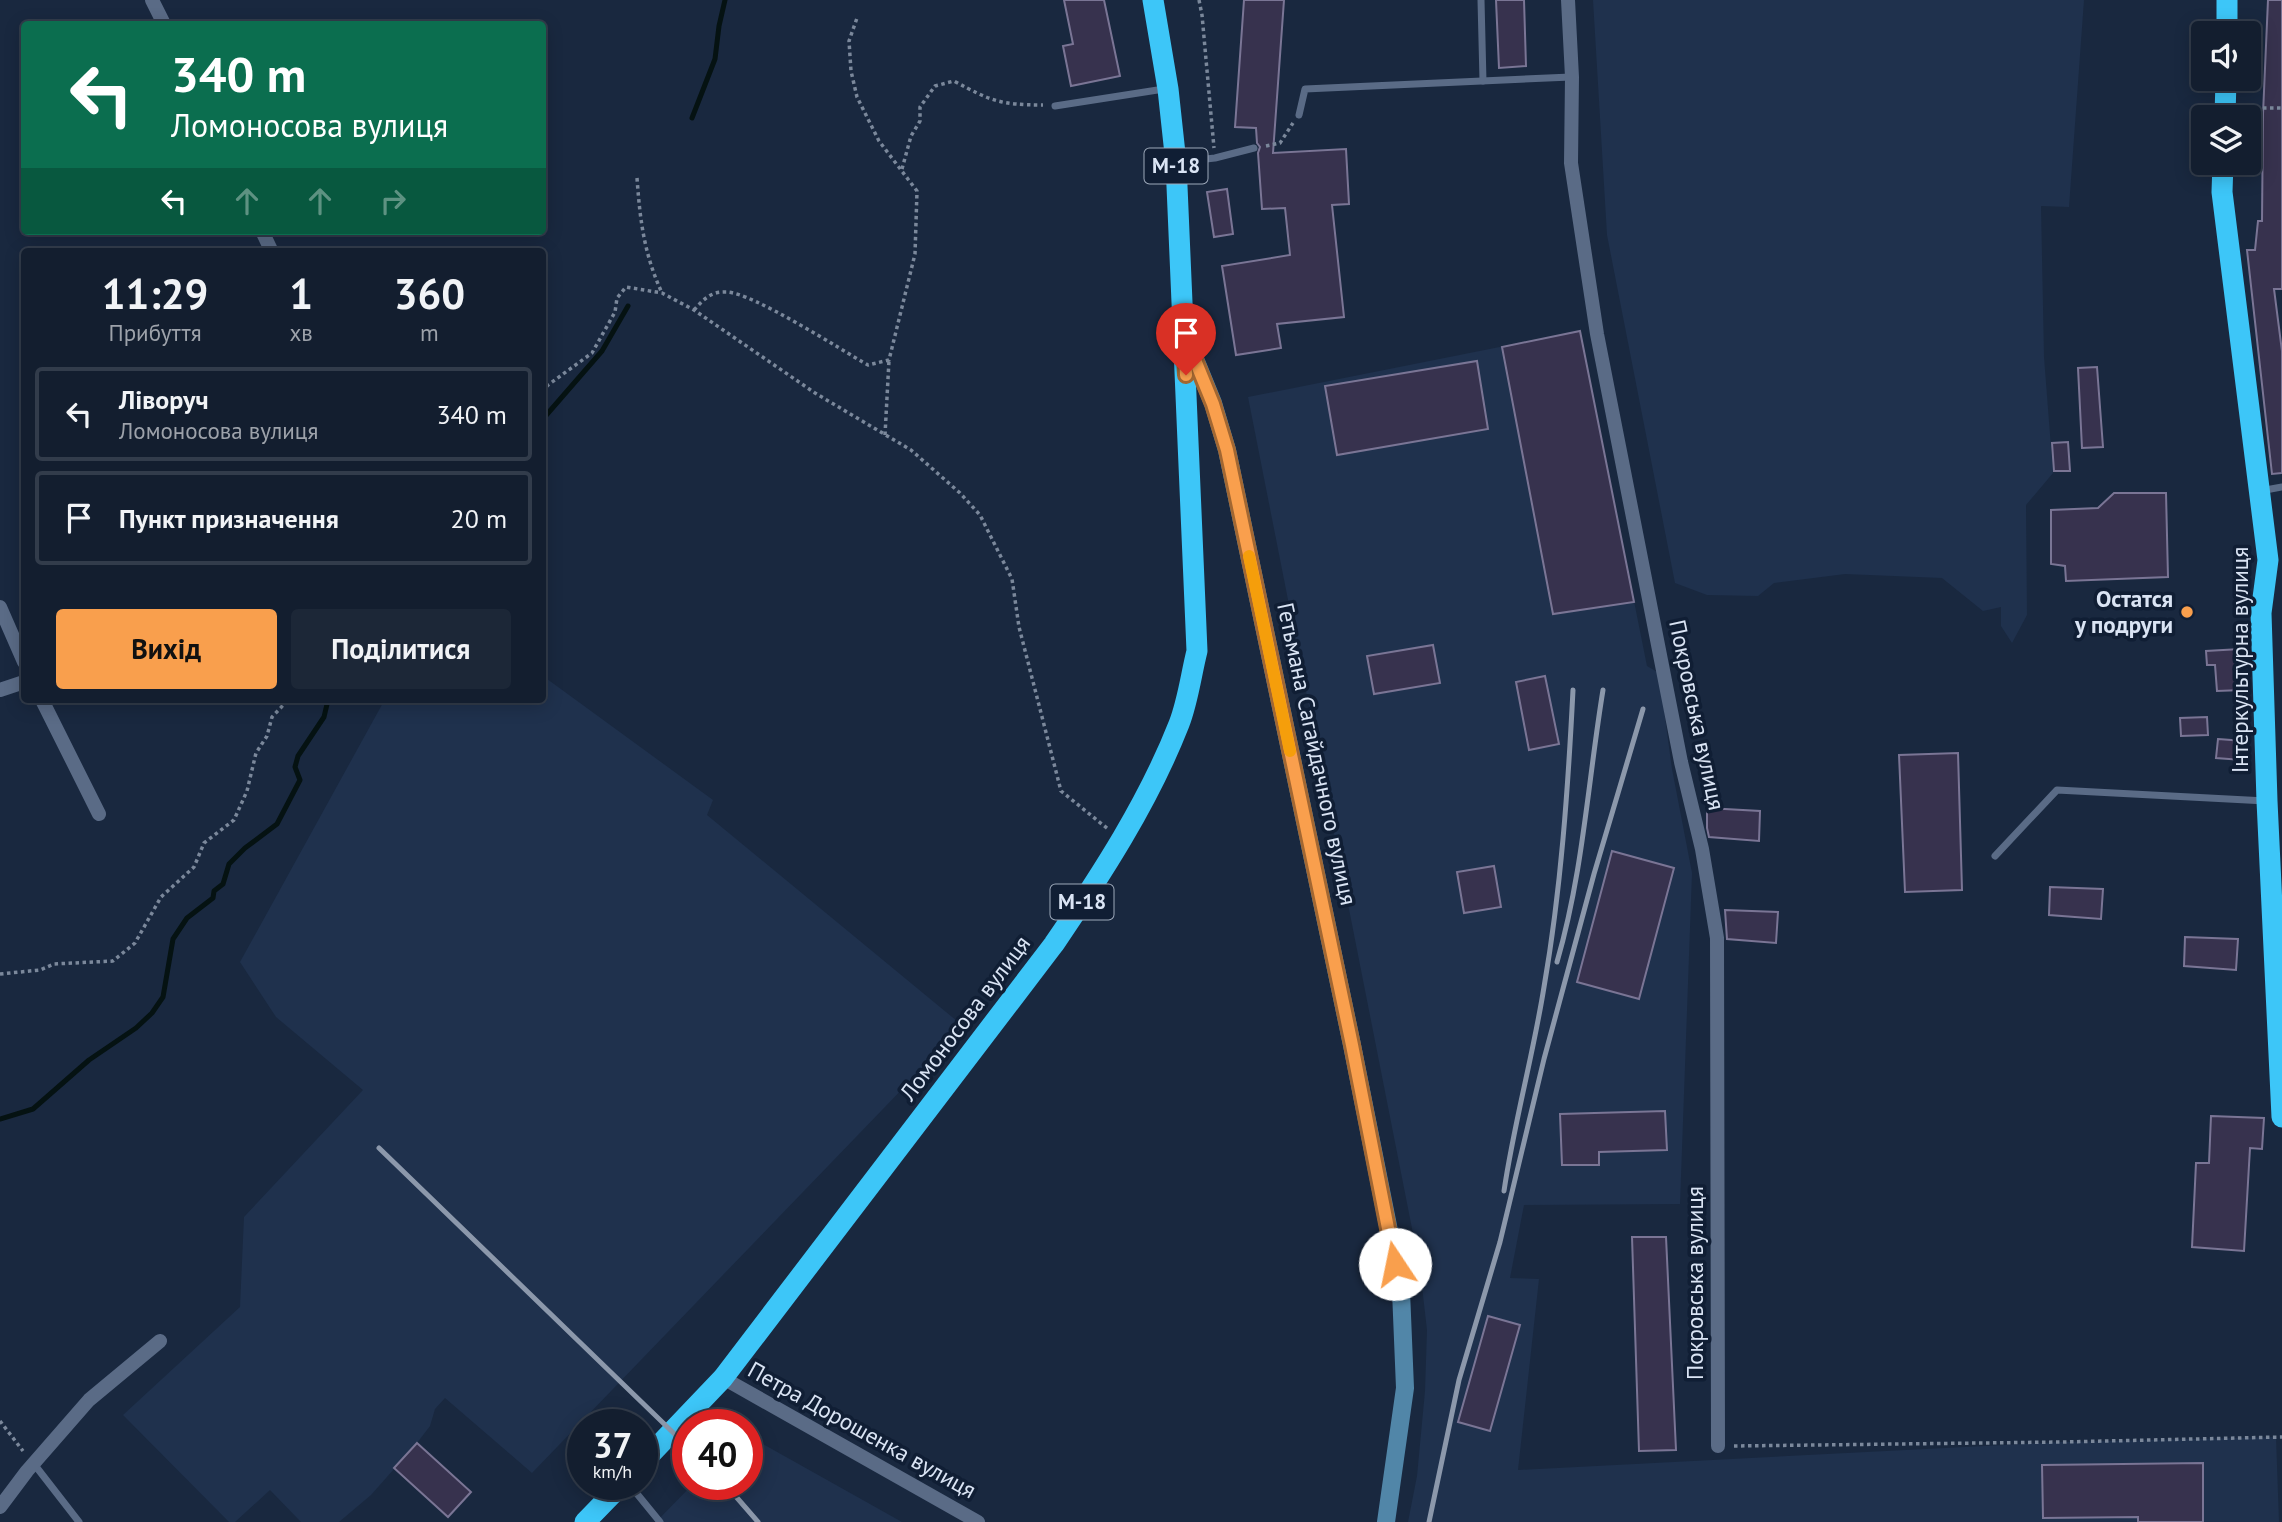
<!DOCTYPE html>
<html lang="uk">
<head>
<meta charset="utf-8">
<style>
	:root { --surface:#131e2f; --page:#1c2737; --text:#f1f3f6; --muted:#9da2aa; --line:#323c4b; --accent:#f99f4d }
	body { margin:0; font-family:"PT Sans",sans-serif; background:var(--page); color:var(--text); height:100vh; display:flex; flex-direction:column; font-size:26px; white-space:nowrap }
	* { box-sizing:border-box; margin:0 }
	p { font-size:23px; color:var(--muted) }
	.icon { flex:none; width:38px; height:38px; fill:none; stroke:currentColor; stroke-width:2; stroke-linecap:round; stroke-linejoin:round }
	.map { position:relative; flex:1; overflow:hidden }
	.sheet { position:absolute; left:21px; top:248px; width:525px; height:455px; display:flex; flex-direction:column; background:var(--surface); border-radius:7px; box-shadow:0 4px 18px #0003,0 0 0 2px var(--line) }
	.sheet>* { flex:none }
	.hud { position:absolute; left:21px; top:21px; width:525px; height:214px; border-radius:7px; box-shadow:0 4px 18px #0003,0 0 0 2px var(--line); background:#0b6e4f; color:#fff; overflow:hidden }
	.tools { position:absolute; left:2191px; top:21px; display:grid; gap:14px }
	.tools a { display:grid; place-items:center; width:70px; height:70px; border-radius:7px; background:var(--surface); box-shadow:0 4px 18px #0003,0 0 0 2px var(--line); font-size:35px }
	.speed { position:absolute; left:567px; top:1409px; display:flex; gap:14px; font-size:35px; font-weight:700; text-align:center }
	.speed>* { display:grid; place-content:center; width:91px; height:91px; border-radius:50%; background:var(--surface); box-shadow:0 4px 18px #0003,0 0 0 2px var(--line); line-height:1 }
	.speed small { font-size:18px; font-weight:400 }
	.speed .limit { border:10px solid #d22; background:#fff; color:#111 }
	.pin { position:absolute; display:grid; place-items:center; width:60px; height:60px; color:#fff; margin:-72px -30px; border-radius:50% 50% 50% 0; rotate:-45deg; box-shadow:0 0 7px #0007 }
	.pin .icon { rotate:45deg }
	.me { position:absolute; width:77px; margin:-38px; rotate:349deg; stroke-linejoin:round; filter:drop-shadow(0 0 5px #0008) }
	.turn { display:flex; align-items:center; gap:24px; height:147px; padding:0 35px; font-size:32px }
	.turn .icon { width:91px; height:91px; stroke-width:2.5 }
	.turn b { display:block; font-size:49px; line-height:60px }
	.lanes { display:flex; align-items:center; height:66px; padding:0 35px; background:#0003; justify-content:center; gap:35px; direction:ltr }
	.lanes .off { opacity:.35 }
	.eta { display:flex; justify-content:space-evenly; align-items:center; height:119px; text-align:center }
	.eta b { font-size:42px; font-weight:700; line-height:49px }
	.button { display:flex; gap:14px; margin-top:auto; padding:14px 35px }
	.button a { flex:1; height:80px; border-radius:7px; background:var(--accent); color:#111; font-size:28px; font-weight:700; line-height:80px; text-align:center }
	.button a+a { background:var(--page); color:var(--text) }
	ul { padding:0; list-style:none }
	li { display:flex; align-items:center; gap:21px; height:94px; margin:0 14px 10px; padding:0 21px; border:4px solid var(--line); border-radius:7px }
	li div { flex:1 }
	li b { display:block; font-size:26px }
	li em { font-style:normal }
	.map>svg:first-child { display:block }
	.built { fill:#1f314d }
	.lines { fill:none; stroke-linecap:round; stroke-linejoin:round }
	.stream { stroke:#051212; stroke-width:5 }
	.building { fill:#37324e; stroke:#7a7595; stroke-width:2 }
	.path { stroke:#7b889b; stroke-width:3.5; stroke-dasharray:3.5 3.5; stroke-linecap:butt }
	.lane { stroke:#5a6b86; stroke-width:7 }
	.street { stroke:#5a6b86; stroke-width:14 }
	.secondary { stroke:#5186a8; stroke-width:18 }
	.highway { stroke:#3dc6f8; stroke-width:21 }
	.rail { stroke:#8c98ab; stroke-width:5 }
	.route-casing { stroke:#a26732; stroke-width:18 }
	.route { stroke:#f99f4d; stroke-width:12 }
	.slow { stroke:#f59e0b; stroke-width:12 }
	.poi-dot { fill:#f99f4d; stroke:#101e34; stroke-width:2.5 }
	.labels { text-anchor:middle; stroke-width:7; stroke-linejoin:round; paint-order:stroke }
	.shield { fill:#101e34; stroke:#9da9ba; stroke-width:2 }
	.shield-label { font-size:21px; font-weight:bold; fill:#dae4f4 }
	.poi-label { font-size:23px; font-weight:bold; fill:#dae4f4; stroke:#101e34; text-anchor:end }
	.street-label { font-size:23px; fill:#dae4f4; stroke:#101e34 }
</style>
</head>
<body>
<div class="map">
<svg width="2282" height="1522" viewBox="0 0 2282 1522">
	<rect width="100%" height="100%" fill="#19283f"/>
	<g class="built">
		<polygon points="1593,0 2084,0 2069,207 2041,206 2044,357 2053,473 2026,505 2027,615 2012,643 2001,626 2001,607 1983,611 1942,578 1845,574 1774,583 1758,596 1707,595 1675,583 1607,235"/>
		<polygon points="1580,331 1647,666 1659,673 1672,769 1692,873 1680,1204 1524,1205 1510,1278 1539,1279 1518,1470 2062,1442 2276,1437 2279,1522 1408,1522 1417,1476 1425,1391 1427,1330 1420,1269 1248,397"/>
		<polygon points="543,676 713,800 707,815 963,1026 532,1473 445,1398 435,1409 430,1426 417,1443 371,1495 339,1522 301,1522 270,1490 235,1522 229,1522 123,1415 240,1307 244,1217 363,1090 276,1017 240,962 384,701 542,700"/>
		<polygon points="761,1443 902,1522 656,1522 693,1484 747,1484 747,1445"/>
	</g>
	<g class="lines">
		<g class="stream">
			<polyline points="692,118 715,59 719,26 725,0"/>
			<polyline points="542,420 602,351 628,306"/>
			<polyline points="0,1119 33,1109 89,1060 136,1028 152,1013 163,997 173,939 187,918 213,898 214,891 223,884 229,864 245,848 277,824 300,780 295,767 298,756 324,717 328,700"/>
		</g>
	</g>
	<g class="building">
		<polygon points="1064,0 1104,0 1120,76 1071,86 1063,46 1073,44"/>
		<polygon points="1244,0 1284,0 1273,153 1346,149 1349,204 1332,205 1344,317 1277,324 1281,348 1236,355 1222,266 1290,255 1285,208 1262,209 1258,153 1260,147 1257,143 1256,128 1235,127"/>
		<polygon points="1496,0 1524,0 1526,66 1499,68"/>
		<polygon points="2268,0 2282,0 2282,289 2274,289 2282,351 2282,473 2272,474 2247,250 2255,250 2258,221 2262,221 2263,114"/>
		<polygon points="1227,189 1233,234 1214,237 1207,192"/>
		<polygon points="1580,331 1634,602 1553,614 1502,347"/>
		<polygon points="1477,361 1488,429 1337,455 1325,386"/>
		<polygon points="2097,367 2103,447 2082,448 2078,368"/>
		<polygon points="2068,442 2070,471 2054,471 2052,443"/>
		<polygon points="2114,493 2166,493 2168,577 2066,581 2065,566 2051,564 2051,510 2098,508"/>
		<polygon points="1433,645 1440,683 1374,694 1367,656"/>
		<polygon points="2240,649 2242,690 2217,691 2215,665 2207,665 2206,651"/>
		<polygon points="1545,676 1559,744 1529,750 1516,682"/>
		<polygon points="2207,717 2208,735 2181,736 2180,718"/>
		<polygon points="2218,739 2244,741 2242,760 2216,758"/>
		<polygon points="1958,753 1962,890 1905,892 1899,755"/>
		<polygon points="1707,808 1760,811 1759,841 1709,837 1707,828"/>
		<polygon points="1612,851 1674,868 1639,999 1577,982"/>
		<polygon points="1494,866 1501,907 1464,913 1457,872"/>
		<polygon points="2050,887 2103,889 2101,919 2049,915"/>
		<polygon points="1725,910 1778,912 1776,943 1727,939"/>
		<polygon points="2185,937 2238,939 2236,970 2184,966"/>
		<polygon points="1665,1111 1667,1150 1599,1152 1599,1165 1562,1165 1560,1114"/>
		<polygon points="2211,1116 2264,1118 2262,1149 2250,1148 2244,1251 2192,1247 2196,1163 2209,1163"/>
		<polygon points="1632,1237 1666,1237 1676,1450 1639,1451"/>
		<polygon points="1488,1316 1520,1325 1490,1431 1458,1422"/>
		<polygon points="417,1443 471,1492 448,1517 394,1468"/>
		<polygon points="2203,1463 2203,1522 2138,1522 2138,1517 2043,1518 2042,1465"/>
	</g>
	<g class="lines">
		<g class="path">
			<polyline points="1199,0 1202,15 1214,148"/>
			<polyline points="2242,108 2282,108"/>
			<polyline points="1266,146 1280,143 1293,123"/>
			<path d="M902,169L911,136L920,121V107L935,86L954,81C991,101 1000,105 1043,105"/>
			<path d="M637,178C640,220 644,254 662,293"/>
			<path d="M694,310C703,300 711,291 726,292C752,292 841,350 868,365L889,360L915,254L917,191L879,141L857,97L851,71L849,41L857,18"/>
			<polyline points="542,392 548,385 592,353 615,312 617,298 626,287 662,293 694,310 815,393 911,450 960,493 980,515 1012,579 1019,627 1061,791 1108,829"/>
			<polyline points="885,435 889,360"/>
			<polyline points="0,974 40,970 54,964 113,961 135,943 161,897 194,867 204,843 234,820 247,791 256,753 267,736 272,717 288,700"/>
			<polyline points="0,1421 23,1451"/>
			<polyline points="1734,1446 2062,1442 2282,1437"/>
		</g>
		<g class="lane">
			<polyline points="1481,0 1483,81"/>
			<polyline points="1055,106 1164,89"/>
			<polyline points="1299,115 1305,89 1571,77"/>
			<polyline points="1179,162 1215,158 1254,148"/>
			<polyline points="2260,491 2282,487"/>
			<polyline points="1995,856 2057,790 2266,801"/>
			<polyline points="34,1464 79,1522"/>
			<polyline points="629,1484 660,1522"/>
		</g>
		<g class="street">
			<polyline points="152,0 164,24"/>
			<polyline points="1568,0 1572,77 1571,163 1597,334 1681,762 1702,849 1717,938 1718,1446"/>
			<polyline points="262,231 272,252"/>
			<polyline points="0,607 24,662"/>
			<polyline points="0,690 24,682"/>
			<polyline points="42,700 99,814"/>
			<polyline points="723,1378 978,1522"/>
			<polyline points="0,1507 27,1471 89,1400 160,1341"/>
		</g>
		<polyline class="secondary" points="1186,337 1213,403 1227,450 1352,1045 1401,1291 1405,1388 1386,1522"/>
		<g class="highway">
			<polyline points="2227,33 2227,0"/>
			<polyline points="2225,117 2226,79"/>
			<polyline points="2223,163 2222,192 2268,560 2261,613 2267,801 2282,1117"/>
			<path d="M642,1463L723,1378L1054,944C1101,875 1148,803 1179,724C1188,701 1191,675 1197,651L1176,163L1168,89L1153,0"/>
			<polyline points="585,1522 622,1484"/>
		</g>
		<g class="rail">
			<path d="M1557,962C1583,873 1588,781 1603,690"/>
			<polyline points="379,1148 688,1447"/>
			<path d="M1504,1191C1514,1123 1533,1056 1544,987C1561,889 1568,789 1573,690"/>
			<polyline points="725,1484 758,1522"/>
			<polyline points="1429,1522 1459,1380 1500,1242 1544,1059 1594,874 1643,709"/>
		</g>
	</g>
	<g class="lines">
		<defs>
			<polyline id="route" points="1186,375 1184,333 1213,404 1227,450 1352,1045 1395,1264"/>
		</defs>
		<use href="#route" class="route-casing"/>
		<use href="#route" class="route"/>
		<polyline class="slow" points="1249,556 1290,751"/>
	</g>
	<circle class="poi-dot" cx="2187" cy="612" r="7"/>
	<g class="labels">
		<g class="shield">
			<rect x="1144.5" y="148.5" width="63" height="35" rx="5"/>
			<rect x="1050.5" y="884.5" width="63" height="35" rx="5"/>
		</g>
		<g class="shield-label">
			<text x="1176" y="173">М-18</text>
			<text x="1082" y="909">М-18</text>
		</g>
		<g class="poi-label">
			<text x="2173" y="607">Остатся<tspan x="2173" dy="26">у подруги</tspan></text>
		</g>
		<g class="street-label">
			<text transform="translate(2240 660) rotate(-90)" y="8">Інтеркультурна вулиця</text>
			<text transform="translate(1697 715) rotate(78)" y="8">Покровська вулиця</text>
			<text transform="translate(1317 754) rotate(78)" y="8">Гетьмана Сагайдачного вулиця</text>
			<text transform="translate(965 1018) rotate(-53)" y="8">Ломоносова вулиця</text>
			<text transform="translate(1695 1283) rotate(-90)" y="8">Покровська вулиця</text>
			<text transform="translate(862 1430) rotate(29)" y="8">Петра Дорошенка вулиця</text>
		</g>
	</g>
</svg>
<div class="tools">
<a><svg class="icon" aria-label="sound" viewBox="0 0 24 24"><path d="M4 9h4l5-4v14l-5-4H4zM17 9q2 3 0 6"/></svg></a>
<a><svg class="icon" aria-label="layers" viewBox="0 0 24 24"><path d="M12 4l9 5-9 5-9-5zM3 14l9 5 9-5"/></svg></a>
</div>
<div class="speed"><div>37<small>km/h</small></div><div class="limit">40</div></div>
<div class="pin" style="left:1186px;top:375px;background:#d93025"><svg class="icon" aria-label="arrive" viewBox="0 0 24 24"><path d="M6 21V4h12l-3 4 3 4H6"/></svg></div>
<svg class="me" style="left:1395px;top:1264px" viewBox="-20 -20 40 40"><circle r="19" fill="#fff"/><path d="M0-13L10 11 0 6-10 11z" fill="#f99f4d"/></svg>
<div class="hud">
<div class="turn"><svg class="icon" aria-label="left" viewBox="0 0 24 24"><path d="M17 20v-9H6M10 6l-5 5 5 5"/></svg><div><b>340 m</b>Ломоносова вулиця</div></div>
<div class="lanes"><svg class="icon" aria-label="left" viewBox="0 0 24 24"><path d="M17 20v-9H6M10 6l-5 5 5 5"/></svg><svg class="icon off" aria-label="ahead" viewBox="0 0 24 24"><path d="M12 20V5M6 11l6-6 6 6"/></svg><svg class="icon off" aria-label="ahead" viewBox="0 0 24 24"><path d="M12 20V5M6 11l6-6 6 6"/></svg><svg class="icon off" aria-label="right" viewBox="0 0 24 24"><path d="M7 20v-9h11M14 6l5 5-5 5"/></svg></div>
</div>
<section class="sheet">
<div class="eta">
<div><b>11:29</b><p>Прибуття</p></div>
<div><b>1</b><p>хв</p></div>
<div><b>360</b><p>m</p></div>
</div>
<ul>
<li><svg class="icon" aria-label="left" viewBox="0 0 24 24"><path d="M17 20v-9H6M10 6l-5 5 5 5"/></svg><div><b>Ліворуч</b><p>Ломоносова вулиця</p></div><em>340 m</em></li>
<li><svg class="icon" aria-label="arrive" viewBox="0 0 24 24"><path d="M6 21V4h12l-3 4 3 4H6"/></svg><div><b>Пункт призначення</b></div><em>20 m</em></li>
</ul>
<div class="button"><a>Вихід</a><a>Поділитися</a></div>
</section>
</div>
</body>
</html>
